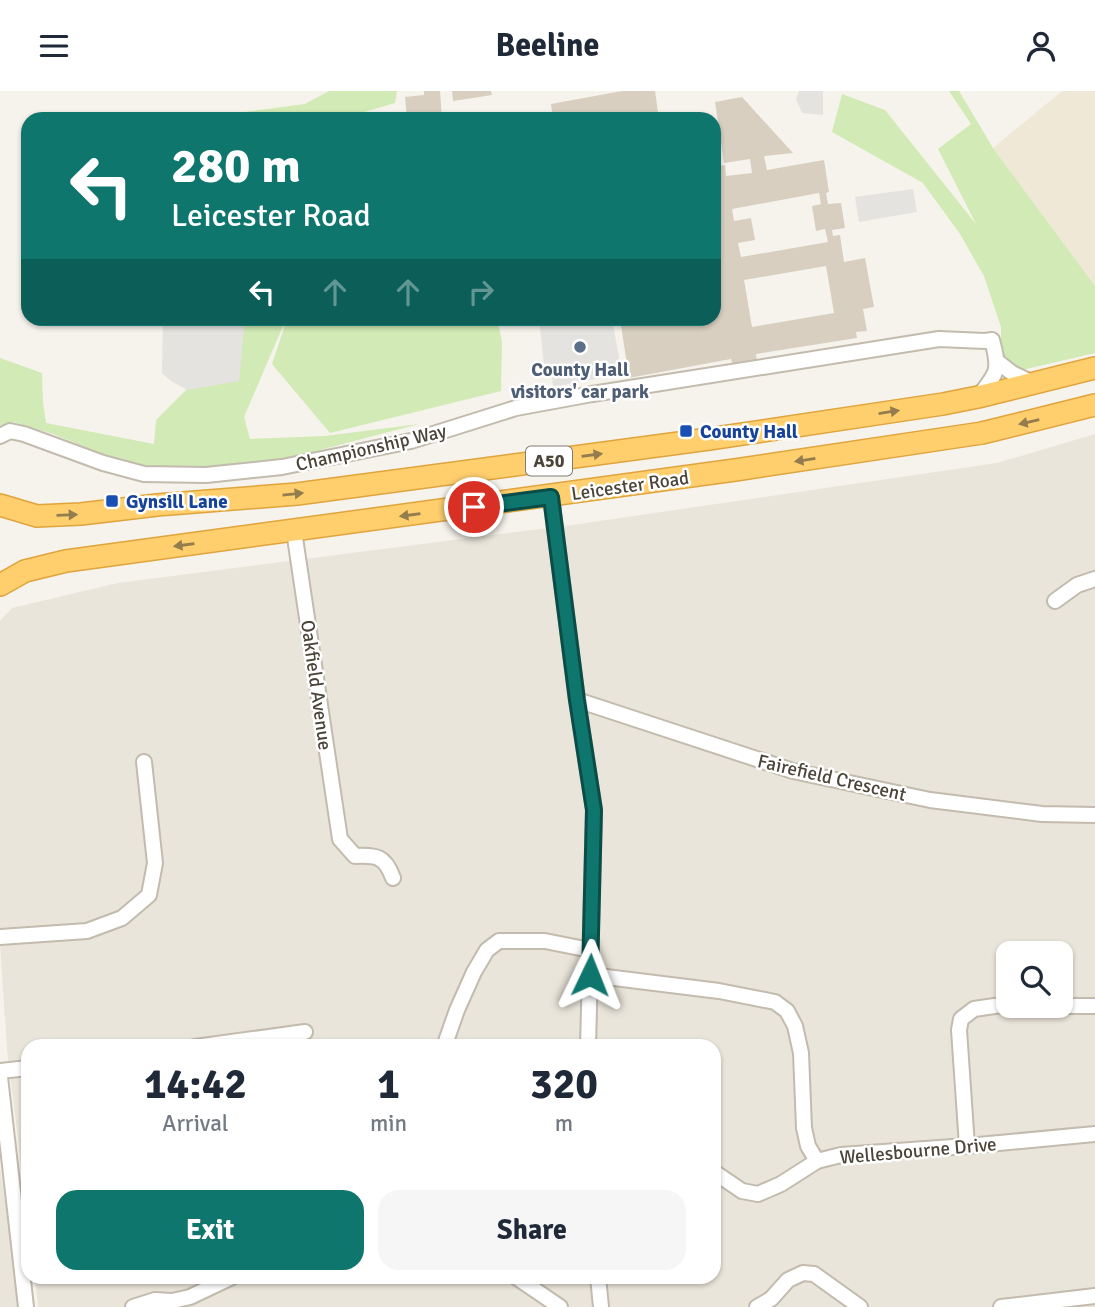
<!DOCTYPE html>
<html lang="en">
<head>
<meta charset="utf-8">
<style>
	:root { --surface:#fff; --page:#f6f6f7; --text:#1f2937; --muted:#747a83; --accent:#0f766e }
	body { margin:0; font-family:Signika,sans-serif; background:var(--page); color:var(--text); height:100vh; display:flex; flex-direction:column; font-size:26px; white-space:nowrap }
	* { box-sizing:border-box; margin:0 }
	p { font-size:23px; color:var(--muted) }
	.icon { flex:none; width:38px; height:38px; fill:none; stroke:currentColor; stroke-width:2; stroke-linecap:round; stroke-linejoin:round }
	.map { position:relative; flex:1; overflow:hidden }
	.details { position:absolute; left:21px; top:948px; width:700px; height:245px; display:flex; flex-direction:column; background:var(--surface); border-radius:21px; box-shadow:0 2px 5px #0004 }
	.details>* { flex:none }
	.guide { position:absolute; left:21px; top:21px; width:700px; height:214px; border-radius:21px; box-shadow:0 2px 5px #0004; background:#0f766e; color:#fff; overflow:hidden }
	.tools { position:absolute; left:996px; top:850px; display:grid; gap:14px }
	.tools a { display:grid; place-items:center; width:77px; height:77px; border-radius:14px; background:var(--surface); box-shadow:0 2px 5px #0004; font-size:35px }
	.pin { position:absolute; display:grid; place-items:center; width:60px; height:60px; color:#fff; margin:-30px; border:4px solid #fff; border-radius:50%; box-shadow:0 2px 7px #0007 }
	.me { position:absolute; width:77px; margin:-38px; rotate:2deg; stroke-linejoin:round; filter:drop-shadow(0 0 5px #0008) }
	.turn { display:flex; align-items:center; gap:24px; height:147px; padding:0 35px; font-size:32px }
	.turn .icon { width:91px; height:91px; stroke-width:2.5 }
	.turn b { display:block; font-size:49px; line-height:60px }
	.lanes { display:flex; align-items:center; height:66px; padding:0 35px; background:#0003; justify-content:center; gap:35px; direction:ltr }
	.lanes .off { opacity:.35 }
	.eta { display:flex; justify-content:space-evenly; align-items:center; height:119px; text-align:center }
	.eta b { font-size:42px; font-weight:700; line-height:49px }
	.primary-button { display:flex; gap:14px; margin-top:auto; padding:14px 35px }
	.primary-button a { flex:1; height:80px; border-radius:21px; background:var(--accent); color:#fff; font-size:28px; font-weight:700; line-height:80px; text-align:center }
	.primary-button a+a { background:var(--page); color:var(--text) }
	header { display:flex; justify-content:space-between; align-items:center; height:91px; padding:0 35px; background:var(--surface); font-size:32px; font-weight:700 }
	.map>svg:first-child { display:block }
	.residential { fill:#eae5da; fill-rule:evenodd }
	.education { fill:#efe8d6 }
	.green { fill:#d2eab5 }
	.parking { fill:#e5e3e0 }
	.building { fill:#d8cfc1; fill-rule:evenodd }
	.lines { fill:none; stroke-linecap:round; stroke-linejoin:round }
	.minor-casing { stroke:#c2bbae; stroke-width:18 }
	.highway-casing { stroke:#e0a43c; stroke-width:24 }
	.minor { stroke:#fff; stroke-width:14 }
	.highway { stroke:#ffcf6e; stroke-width:21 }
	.oneway { fill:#937c4e }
	.route-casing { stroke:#0a4d48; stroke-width:18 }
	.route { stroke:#0f766e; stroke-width:12 }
	.service-dot { fill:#5c6f8a; stroke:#fff; stroke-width:2.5 }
	.transit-dot { fill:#1a4fb4; stroke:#fff; stroke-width:2.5 }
	.labels { text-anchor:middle; stroke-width:5; stroke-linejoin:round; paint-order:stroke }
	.shield { fill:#fff; stroke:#817c74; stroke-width:2 }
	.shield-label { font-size:18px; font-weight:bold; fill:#4b4439 }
	.service-label { font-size:19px; font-weight:bold; fill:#4e5e75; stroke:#fff }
	.transit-label { font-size:19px; font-weight:bold; fill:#164399; stroke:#fff; text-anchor:start }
	.street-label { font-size:19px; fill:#4b4439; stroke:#fff }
</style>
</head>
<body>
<header><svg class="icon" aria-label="menu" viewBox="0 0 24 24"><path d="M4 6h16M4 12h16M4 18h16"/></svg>Beeline<svg class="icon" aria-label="person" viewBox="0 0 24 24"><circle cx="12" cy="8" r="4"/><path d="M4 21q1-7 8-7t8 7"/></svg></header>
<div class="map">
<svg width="1095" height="1216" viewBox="0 0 1095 1216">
	<rect width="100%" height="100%" fill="#f6f3ec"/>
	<g class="residential">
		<path d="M1095,343V1216H38L35,1187L714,1186V956H28V1131L7,958L0,853V530L12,517L118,492L579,433L997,372ZM1008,863H1060V915H1008Z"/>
		<polygon points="0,1077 20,1203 20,1216 0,1216"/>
	</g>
	<polygon class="education" points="1062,0 1095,0 1095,195 993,57"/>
	<g class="green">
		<polygon points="329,0 397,0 395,12 340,28 218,28 230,23 305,13"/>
		<polygon points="949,0 959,0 993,57 1095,195 1095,262 1022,279 1001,266 1001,236 984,185 960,143 923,92 832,41 842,3 885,19 976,133 938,58 971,33"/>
		<polygon points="243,228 286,228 244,326 250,348 325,345 419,333 282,369 187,378 153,376 112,367 53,343 14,331 0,335 0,267 42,282 43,311 46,332 154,353 156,329 238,247"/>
		<polygon points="287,228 497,228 502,250 501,300 330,342 272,273"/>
	</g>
	<g class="parking">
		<polygon points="799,0 823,0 823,24 802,22 796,8"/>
		<polygon points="913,98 917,121 859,131 855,106"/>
		<polygon points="163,228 245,228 239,290 187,299 171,290 162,282"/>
		<polygon points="548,228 612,228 622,283 553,296 552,284 545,284 539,229"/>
	</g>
	<g class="building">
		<polygon points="424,0 440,0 442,28 407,28 405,6 424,4"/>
		<polygon points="452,0 491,0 492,4 453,10"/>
		<polygon points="622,0 655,0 659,28 553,28 551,13"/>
		<path d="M742,6L793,62L764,65L767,79L824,69L829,101L826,102L828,113L841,112L845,137L832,139L833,145L840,144L844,171L865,167L874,216L863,218L867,240L856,241L857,247L756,263L757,271L733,275L731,268L629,287L620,228H714V76L725,74L726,85L752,82L750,68L724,72L715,11ZM819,102L821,113L812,115L816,140L825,138L828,151L741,166L738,152L755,149L751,127L734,130L732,118ZM826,175L834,222L752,236L744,189Z"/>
	</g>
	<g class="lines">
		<defs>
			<g id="minor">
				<polyline points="998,271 1012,282 1033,292"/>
				<path d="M0,345L10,340L24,343L103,372L144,383L206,384L282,376L411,350L516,317L592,303L939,248L985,250L992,249C1000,279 998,281 979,305"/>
				<polyline points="551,406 577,609 594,719 588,956"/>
				<path d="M294,440L340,748L355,765C377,764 385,765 393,787"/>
				<polyline points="1055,510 1077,494 1095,488"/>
				<polyline points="577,609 793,680 930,709 1042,723 1095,724"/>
				<polyline points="0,846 87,840 122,827 149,804 155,772 144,671"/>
				<polyline points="590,884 719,900 775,911 787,920 795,935 801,962 804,1037 808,1055 817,1070"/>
				<polyline points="1060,915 1095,915"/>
				<polyline points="195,956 305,941"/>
				<polyline points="444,956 457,919 474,881 487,859 499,850 545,850 590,859"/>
				<polyline points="0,980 28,977"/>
				<polyline points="0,986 26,1216"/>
				<polyline points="967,1055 959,939 961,928 974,918 1008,913"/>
				<polyline points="714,1081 742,1100 758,1103 781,1093 817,1070 841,1064 967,1055 1095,1043"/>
				<polyline points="516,1186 560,1216"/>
				<polyline points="598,1186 601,1216"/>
				<polyline points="133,1216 155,1209 172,1210 190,1206 232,1186"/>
				<polyline points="757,1216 771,1208 788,1189 803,1182 814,1183 860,1216"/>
				<polyline points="1001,1216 1095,1205"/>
			</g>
			<g id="highway">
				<polyline points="0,414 37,425 81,423 157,414 297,403 709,348 943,313 978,306 1095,277"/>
				<polyline points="0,494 25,480 66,470 735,379 982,342 1095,314"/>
			</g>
		</defs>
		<use href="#minor" class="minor-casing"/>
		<use href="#highway" class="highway-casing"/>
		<use href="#minor" class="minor"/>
		<use href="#highway" class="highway"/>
	</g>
	<defs><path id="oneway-solid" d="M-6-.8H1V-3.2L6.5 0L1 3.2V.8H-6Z" transform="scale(1.75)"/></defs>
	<g class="oneway">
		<use href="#oneway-solid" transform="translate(889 321) rotate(-9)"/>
		<use href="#oneway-solid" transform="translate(1029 331) rotate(167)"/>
		<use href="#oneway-solid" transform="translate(592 364) rotate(-8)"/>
		<use href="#oneway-solid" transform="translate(805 369) rotate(171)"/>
		<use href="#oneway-solid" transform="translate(293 403) rotate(-6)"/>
		<use href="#oneway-solid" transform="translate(67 424) rotate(-2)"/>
		<use href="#oneway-solid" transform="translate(410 424) rotate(172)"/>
		<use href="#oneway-solid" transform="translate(184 454) rotate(172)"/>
	</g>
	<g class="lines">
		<defs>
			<polyline id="route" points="474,416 551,406 577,609 594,719 590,884"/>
		</defs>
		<use href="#route" class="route-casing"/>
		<use href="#route" class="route"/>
	</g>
	<circle class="service-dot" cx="580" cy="256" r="7"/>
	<g class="transit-dot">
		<rect x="679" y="333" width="14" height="14" rx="3.5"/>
		<rect x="105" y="403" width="14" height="14" rx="3.5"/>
	</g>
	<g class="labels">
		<rect class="shield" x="526" y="355.5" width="46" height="29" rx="5"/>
		<g class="shield-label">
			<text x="549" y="376">A50</text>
		</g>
		<g class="service-label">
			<text x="580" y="285">County Hall<tspan x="580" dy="22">visitors' car park</tspan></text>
		</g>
		<g class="transit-label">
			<text x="700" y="347">County Hall</text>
			<text x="126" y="417">Gynsill Lane</text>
		</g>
		<g class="street-label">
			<text transform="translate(371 356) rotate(-13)" y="7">Championship Way</text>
			<text transform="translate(630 394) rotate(-8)" y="7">Leicester Road</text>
			<text transform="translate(317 594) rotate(82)" y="7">Oakfield Avenue</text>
			<text transform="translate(832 686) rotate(13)" y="7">Fairefield Crescent</text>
			<text transform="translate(918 1059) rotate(-5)" y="7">Wellesbourne Drive</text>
		</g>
	</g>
</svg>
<div class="tools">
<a><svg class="icon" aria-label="search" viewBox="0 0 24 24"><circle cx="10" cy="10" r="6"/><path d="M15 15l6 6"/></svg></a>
</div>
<div class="pin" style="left:474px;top:416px;background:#d93025"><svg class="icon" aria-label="arrive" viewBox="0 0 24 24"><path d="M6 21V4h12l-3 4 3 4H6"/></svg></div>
<svg class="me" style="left:590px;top:884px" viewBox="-20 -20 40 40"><path d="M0-17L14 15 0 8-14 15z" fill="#0f766e" stroke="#fff" stroke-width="4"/></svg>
<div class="guide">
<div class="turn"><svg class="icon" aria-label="left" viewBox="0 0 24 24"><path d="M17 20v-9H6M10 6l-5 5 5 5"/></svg><div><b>280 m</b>Leicester Road</div></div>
<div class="lanes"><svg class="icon" aria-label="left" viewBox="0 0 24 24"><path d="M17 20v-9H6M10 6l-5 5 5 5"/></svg><svg class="icon off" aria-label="ahead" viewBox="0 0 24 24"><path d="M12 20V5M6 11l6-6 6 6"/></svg><svg class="icon off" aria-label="ahead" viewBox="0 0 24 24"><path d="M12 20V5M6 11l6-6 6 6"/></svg><svg class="icon off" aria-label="right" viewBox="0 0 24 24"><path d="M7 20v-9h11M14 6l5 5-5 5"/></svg></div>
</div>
<section class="details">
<div class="eta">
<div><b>14:42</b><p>Arrival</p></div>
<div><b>1</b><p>min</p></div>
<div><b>320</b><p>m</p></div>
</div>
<div class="primary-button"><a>Exit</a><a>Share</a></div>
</section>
</div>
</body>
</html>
